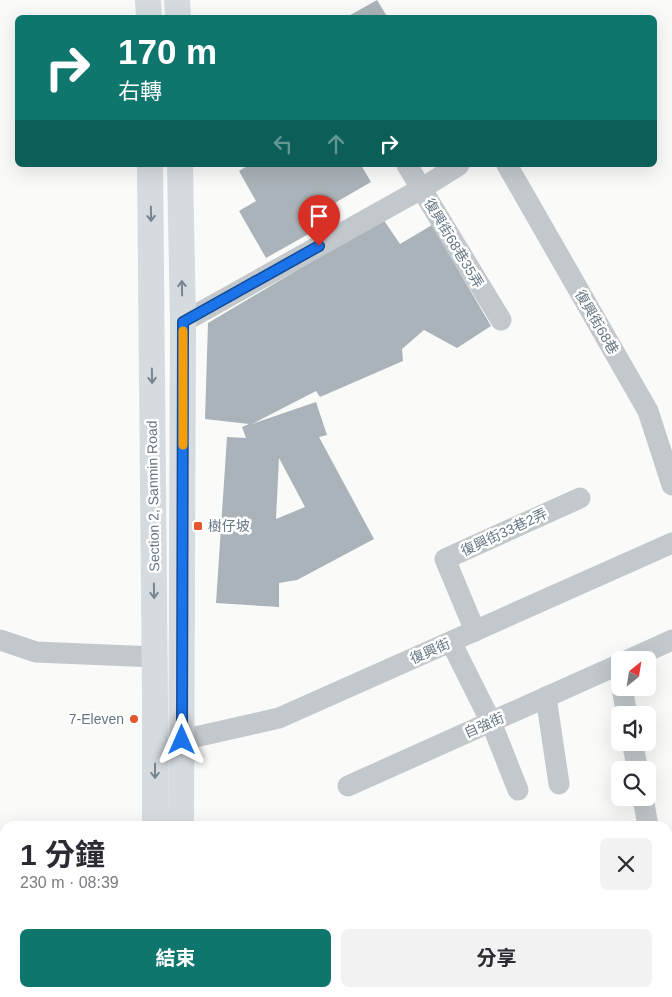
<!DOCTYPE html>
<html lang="zh-TW">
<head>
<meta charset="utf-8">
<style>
	:root { --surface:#fff; --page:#f2f2f3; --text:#2b2b33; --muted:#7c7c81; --accent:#0f766e }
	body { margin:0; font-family:Arial,"Noto Sans TC",sans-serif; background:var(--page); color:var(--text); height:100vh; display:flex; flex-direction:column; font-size:19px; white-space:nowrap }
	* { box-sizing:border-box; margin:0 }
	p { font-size:16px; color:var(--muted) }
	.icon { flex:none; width:28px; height:28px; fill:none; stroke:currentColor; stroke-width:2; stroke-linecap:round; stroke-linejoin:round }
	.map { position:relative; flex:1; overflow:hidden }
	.details { position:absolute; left:0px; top:821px; width:672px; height:176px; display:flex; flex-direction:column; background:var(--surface); border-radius:15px 15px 0 0; box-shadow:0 5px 20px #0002 }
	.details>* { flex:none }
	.banner { position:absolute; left:15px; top:15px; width:642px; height:152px; border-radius:8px; box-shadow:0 5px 20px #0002; background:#0f766e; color:#fff; overflow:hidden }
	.needle { width:32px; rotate:30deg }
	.tools { position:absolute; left:611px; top:651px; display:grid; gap:10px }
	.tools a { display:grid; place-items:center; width:45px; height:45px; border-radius:8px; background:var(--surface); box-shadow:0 5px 20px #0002; font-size:25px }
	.pin { position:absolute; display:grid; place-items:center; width:42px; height:42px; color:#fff; margin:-51px -21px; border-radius:50% 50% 50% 0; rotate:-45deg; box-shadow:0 0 5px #0007 }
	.pin .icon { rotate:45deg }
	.me { position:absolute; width:55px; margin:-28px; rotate:0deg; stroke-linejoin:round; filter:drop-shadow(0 0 4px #0008) }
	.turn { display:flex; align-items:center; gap:18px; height:105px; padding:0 20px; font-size:22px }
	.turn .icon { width:65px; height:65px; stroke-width:2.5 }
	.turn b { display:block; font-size:35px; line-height:42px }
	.lanes { display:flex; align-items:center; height:48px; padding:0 20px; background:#0003; justify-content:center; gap:25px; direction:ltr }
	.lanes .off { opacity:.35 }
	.round { display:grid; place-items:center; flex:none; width:52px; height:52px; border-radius:8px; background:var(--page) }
	.headline { display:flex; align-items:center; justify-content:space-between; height:85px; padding:0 20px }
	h1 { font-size:30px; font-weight:700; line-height:38px }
	.action { display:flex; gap:10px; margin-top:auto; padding:10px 20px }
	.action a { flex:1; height:58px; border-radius:8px; background:var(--accent); color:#fff; font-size:20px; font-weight:700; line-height:58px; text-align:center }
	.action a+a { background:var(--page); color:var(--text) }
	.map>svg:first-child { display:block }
	.green { fill:#dadfd7 }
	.building { fill:#aab3b9; fill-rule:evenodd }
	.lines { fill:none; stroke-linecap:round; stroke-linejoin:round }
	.minor { stroke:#c3c8cc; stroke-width:21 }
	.major { stroke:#d6dbdf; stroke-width:26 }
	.oneway { stroke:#768591 }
	.route-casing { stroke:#114b97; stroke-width:12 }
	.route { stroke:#1a73e8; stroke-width:9 }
	.slow { stroke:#f59e0b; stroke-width:9 }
	.poi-dot { fill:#e4572e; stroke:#fff; stroke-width:2 }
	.labels { text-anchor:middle; stroke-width:5; stroke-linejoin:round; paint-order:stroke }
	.street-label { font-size:14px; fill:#657683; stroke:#fff }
	.poi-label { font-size:14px; fill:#657683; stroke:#fff; text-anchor:start }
</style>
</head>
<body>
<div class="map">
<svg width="672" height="997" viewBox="0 0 672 997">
	<rect width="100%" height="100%" fill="#fafaf8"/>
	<polygon class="green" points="5,945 5,992 82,993 84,997 0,997 0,946"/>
	<g class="building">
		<polygon points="377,0 388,18 345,18"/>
		<polygon points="249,165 361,165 371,182 321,211 328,223 266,258 239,211 256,201 239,171"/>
		<path d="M383,219L400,244L432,225L491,326L457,348L424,330L402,349L403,361L320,397L316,391L252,424L316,402L327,435L319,437L374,539L297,580L279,583V607L216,603L227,437L246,438L242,427L249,424L205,419L208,323ZM279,458L305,507L276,519Z"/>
	</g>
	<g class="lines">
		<g class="minor">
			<polyline points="407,165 501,320"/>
			<polyline points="507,165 648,411 672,485"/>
			<polyline points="183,322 421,189 459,165"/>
			<polyline points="475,631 445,559 580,498"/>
			<polyline points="0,640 36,652 155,657"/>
			<polyline points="451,642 491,722 518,790"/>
			<polyline points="628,660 672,640"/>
			<polyline points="622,688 627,715"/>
			<polyline points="546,697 559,784"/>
			<polyline points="182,740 279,718 672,543"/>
			<polyline points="632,742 638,770"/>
			<polyline points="348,786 620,664"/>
			<polyline points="643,798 648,826"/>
			<polyline points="0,885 5,884"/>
			<polyline points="668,902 672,901"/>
			<polyline points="668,931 672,955"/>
		</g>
		<g class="major">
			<polyline points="148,0 149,18"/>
			<polyline points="177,0 178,18"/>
			<polyline points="150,165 155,700 155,826"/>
			<polyline points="180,165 183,322 181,826"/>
			<polyline points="150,997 150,992"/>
			<polyline points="179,997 179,992"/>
		</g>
	</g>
	<defs><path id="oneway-shaft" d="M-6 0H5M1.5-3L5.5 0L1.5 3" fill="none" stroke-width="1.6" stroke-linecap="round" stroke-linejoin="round" transform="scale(1.25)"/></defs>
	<g class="oneway">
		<use href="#oneway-shaft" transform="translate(151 214) rotate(89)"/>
		<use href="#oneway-shaft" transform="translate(182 288) rotate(-91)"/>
		<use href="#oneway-shaft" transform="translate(152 376) rotate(89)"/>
		<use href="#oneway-shaft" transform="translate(154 591) rotate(89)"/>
		<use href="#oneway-shaft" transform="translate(155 771) rotate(90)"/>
	</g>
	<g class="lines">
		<defs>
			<polyline id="route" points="182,740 183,322 319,246"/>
		</defs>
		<use href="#route" class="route-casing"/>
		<use href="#route" class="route"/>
		<polyline class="slow" points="183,445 183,331"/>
	</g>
	<g class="poi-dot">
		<rect x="193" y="521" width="10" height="10" rx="2.5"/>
		<circle cx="134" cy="719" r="5"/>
	</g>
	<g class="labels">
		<g class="street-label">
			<text transform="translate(454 243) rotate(59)" y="5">復興街68巷35弄</text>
			<text transform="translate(597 322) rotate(60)" y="5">復興街68巷</text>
			<text transform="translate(153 496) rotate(-91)" y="5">Section 2, Sanmin Road</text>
			<text transform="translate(504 532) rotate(-25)" y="5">復興街33巷2弄</text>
			<text transform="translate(430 651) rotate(-24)" y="5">復興街</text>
			<text transform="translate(484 725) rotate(-24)" y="5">自強街</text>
		</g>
		<g class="poi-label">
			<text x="208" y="531">樹仔坡</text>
			<text x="124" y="724" text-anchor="end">7-Eleven</text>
		</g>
	</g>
</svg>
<div class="tools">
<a><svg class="needle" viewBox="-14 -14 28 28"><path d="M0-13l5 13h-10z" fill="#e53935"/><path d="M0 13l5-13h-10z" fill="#7c7c81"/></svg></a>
<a><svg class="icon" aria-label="sound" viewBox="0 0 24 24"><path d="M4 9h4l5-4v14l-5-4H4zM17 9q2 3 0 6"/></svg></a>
<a><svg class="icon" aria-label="search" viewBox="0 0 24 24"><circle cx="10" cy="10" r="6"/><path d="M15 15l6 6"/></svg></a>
</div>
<div class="pin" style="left:319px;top:246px;background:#d93025"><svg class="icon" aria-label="arrive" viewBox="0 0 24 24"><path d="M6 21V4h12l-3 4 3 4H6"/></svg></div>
<svg class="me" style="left:182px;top:740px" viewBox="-20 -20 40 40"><path d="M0-17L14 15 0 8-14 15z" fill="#1a73e8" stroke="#fff" stroke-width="4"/></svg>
<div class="banner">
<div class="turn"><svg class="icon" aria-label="right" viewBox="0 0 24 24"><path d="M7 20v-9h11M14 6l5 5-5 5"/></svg><div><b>170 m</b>右轉</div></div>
<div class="lanes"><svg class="icon off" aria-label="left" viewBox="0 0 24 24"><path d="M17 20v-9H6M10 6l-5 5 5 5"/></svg><svg class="icon off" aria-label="ahead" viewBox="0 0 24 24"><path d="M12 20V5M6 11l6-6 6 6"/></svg><svg class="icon" aria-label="right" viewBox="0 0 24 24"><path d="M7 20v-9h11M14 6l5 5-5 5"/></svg></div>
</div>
<section class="details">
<div class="headline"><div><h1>1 分鐘</h1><p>230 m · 08:39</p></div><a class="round"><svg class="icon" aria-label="close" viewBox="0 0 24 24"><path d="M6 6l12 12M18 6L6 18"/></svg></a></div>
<div class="action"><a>結束</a><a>分享</a></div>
</section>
</div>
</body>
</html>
